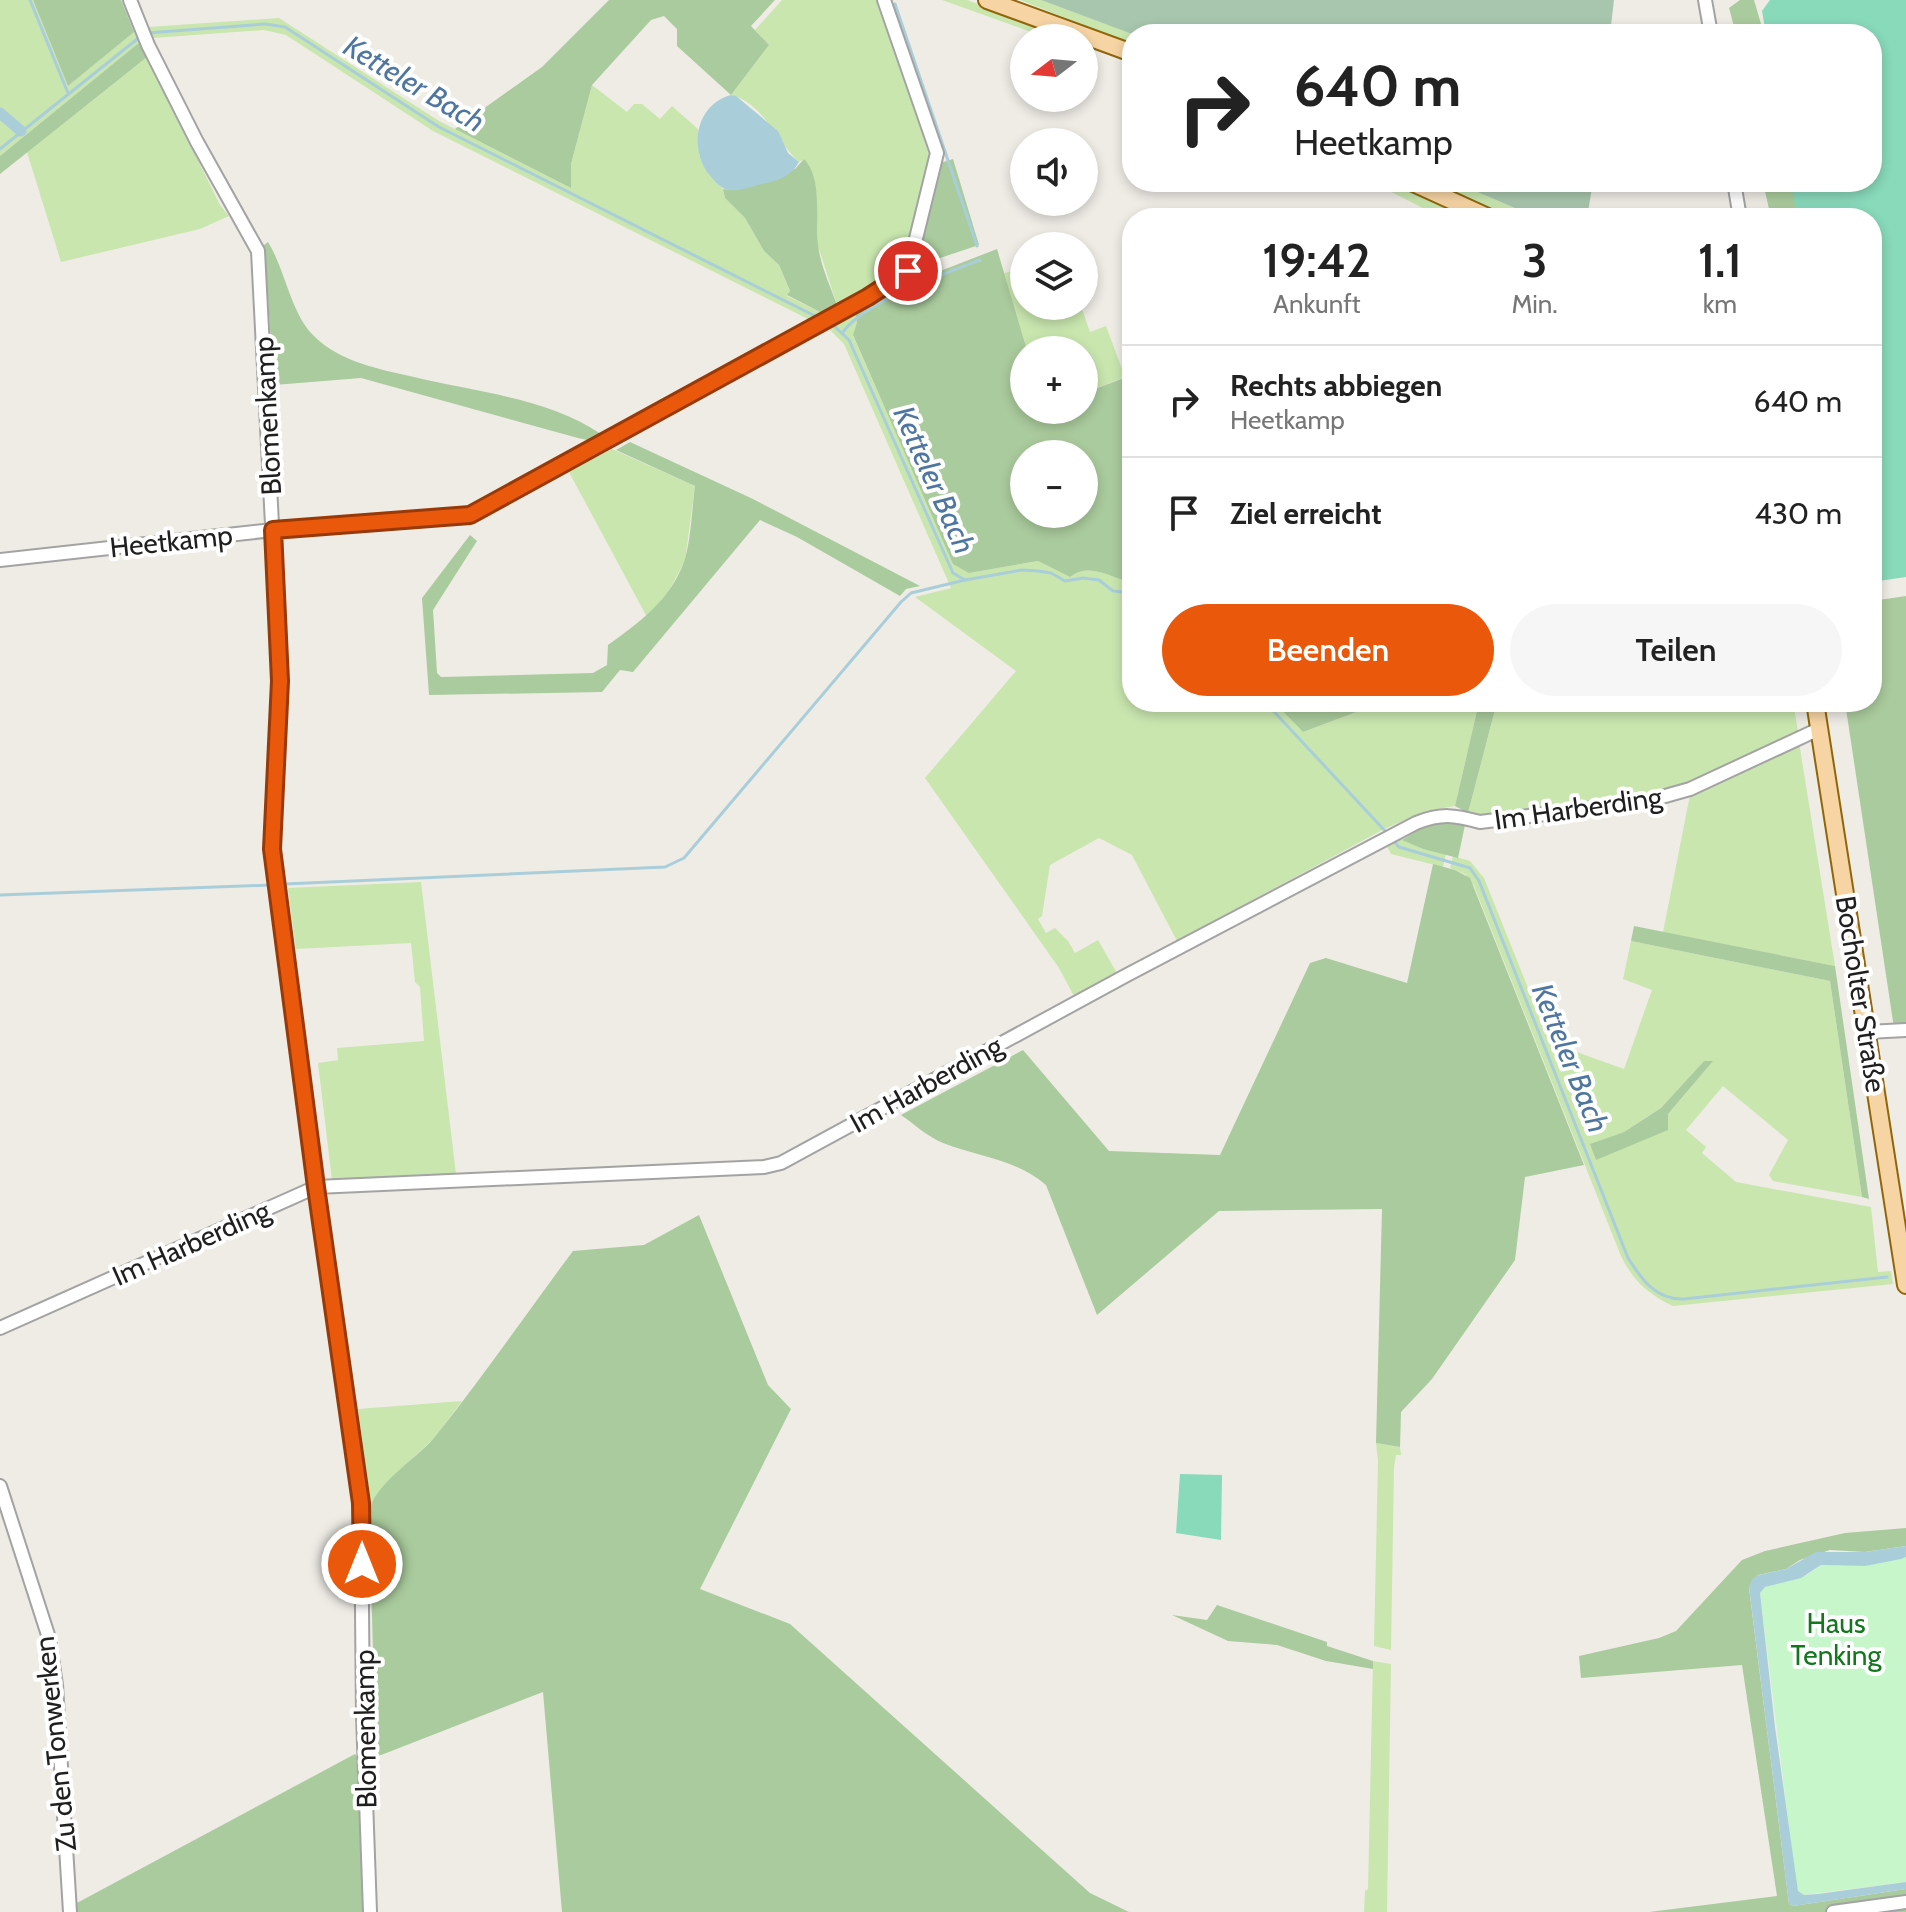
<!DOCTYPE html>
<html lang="de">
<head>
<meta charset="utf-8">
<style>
	:root { --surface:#fff; --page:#f6f6f6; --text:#222; --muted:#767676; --line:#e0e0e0; --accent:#ea580c }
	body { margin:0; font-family:Cabin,sans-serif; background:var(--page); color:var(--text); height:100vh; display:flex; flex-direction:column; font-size:30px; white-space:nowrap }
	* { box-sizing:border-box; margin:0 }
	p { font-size:26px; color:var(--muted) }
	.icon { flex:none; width:44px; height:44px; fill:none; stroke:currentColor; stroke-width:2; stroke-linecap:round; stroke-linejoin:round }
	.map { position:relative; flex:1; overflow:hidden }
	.drawer { position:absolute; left:1122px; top:208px; width:760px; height:504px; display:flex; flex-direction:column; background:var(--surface); border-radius:32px; box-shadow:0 4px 12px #0003 }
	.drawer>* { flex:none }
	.guide { position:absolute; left:1122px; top:24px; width:760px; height:168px; border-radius:32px; box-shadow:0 4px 12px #0003; background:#fff; color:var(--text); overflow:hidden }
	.needle { width:52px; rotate:254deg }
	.buttons { position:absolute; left:1010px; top:24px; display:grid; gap:16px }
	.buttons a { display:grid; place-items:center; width:88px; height:88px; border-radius:50%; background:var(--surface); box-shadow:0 4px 12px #0003; font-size:40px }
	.pin { position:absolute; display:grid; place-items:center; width:68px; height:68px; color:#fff; margin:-34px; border:4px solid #fff; border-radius:50%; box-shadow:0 2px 8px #0007 }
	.me { position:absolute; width:88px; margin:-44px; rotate:0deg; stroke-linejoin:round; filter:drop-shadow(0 0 6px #0008) }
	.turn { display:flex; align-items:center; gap:28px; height:168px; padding:0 40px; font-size:36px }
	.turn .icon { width:104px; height:104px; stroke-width:2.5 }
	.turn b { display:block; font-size:56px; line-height:68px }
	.eta { display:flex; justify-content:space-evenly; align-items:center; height:136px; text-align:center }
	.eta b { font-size:48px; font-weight:600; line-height:56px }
	.cta { display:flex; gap:16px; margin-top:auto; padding:16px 40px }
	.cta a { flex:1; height:92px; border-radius:48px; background:var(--accent); color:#fff; font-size:32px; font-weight:600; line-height:92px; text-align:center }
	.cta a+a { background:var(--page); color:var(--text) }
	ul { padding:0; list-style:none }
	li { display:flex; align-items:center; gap:24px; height:112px; padding:0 40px; border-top:2px solid var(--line) }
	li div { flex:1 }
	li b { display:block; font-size:30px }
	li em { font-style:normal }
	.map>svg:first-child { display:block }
	.grass { fill:#c9e6af; fill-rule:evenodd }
	.forest { fill:#aacb9d; fill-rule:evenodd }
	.cemetery { fill:#a8c6ad }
	.park { fill:#c6f6ca }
	.pitch { fill:#89d9bb }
	.water { fill:#a9ceda }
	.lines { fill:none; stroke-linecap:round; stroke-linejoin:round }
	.stream { stroke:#a9ceda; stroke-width:3 }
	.canal { stroke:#a9ceda; stroke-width:11 }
	.minor-casing { stroke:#a3a3a3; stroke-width:16 }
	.major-casing { stroke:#90660a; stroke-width:20 }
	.minor { stroke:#fff; stroke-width:12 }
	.major { stroke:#f6d4a4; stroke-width:16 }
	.route-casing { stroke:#983908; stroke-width:20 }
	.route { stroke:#ea580c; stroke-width:14 }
	.labels { text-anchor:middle; stroke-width:8; stroke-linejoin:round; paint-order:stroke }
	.street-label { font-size:28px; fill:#1f1f1f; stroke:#fff }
	.park-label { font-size:28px; fill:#13771d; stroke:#fff }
	.water-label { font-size:30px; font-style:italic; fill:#4e76a0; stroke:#fff }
</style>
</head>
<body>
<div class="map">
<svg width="1906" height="1912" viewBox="0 0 1906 1912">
	<rect width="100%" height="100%" fill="#efece6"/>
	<g class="grass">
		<polygon points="0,0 33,0 68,86 134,32 140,42 0,156"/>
		<path d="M782,0H876L929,153L904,261L897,271L837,305L818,246L816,192L804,159L799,162C776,142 764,103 731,95L769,45L755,30Z"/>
		<polygon points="942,0 967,0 1071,38 1048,38"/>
		<polygon points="1020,0 1041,0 1130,33 1132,44"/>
		<polygon points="279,18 439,121 571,188 571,164 592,85 627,112 634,104 642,104 660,119 672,106 698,129 699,154 709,174 723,189 725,198 745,218 764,251 779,265 790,292 787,296 822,313 810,320 433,131 286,35 264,30 153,38 148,27"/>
		<polygon points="147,57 220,205 229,216 200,229 61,262 27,152"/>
		<polygon points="1372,182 1392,182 1467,218 1442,218"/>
		<polygon points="1431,182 1454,182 1538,218 1514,218"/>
		<polygon points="1013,271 1021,299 1024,299 1024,306 1081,306 1090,332 1106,326 1125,377 1084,393 1084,350 1027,350 1004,273"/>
		<path d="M855,314L857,322L853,336L954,564L969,573L1038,561L1070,577C1091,561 1111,579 1132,582V702H1274L1303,732L1383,702H1479L1455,806L1426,811L1384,829L1177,941L1132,855L1099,838L1050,865L1042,916L1038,919L1046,933L1055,928L1068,941L1075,953L1098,940L1117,973L1074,996L1059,968L925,778L1016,671L915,597L951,588L844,344L829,329Z"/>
		<polygon points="612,449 695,486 685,561 666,596 647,617 569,472"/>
		<polygon points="1497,702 1793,702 1798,731 1691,784 1654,796 1507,816 1468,813"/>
		<polygon points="1799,742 1835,966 1663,932 1690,795"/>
		<polygon points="1399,838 1423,849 1446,854 1443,867 1391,854 1386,844"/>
		<path d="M1453,856L1470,861L1484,878L1548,1038L1582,1054L1624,1069L1652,990L1623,979L1631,941L1830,981L1862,1197L1773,1181L1769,1175L1788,1140L1723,1086L1686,1130L1706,1147L1702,1153L1736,1182L1871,1207L1878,1272L1891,1271L1893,1284L1673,1306C1648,1294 1633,1281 1621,1256L1474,886L1465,874L1450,868ZM1704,1061L1712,1062L1668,1114L1596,1160L1591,1144L1624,1132L1661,1108Z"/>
		<polygon points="421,882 456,1174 332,1180 318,1063 338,1060 337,1048 424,1041 420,987 415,982 411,943 296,949 288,888"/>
		<polygon points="462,1401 436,1436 398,1472 371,1503 358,1409"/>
		<polygon points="1376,1443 1400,1447 1401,1455 1396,1455 1394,1467 1391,1650 1374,1646 1378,1461"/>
		<polygon points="1373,1661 1391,1664 1387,1912 1364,1912 1365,1891 1368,1889"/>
	</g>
	<g class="forest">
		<polygon points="33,0 121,0 134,32 68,86"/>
		<polygon points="609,0 775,0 751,26 769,45 731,95 677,46 677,29 664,16 651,20 592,85 571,164 571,188 455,129 542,67"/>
		<polygon points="1740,0 1754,0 1764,34 1736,34 1729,8"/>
		<polygon points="140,42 147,57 0,174 0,156"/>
		<path d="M804,159C823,179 815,218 818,244C820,265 830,285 837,305L822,313L787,295L790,291L779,265L764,251L745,218L725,198L723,189L730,190L795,169Z"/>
		<polygon points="953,159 979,245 922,264 918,259 940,163"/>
		<polygon points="1763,182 1795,182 1798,218 1771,218"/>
		<path d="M268,242C285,269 291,314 314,336C340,362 379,369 414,377C476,392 548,398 601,434L592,441L578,438L361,378L274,385L264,245Z"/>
		<path d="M997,249L1027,350H1024V410H1084V393L1132,375V582C1111,579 1091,561 1070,577L1038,561L969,573L953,564L853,335L857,322L855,314L912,282ZM1024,454H1084V514H1024Z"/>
		<path d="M630,442L753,499L920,586L906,589L900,596L797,537L760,520L633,672L620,670L602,692L429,695L422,598L470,535L477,541L433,610L437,673L441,677L593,673L607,665L608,645C640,622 670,600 684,562C691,541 692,508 695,486L616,450Z"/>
		<polygon points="1906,596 1906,1027 1894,1028 1845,702 1872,702 1872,601"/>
		<polygon points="1274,702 1383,702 1303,732"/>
		<polygon points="1479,702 1497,702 1468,813 1455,806"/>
		<polygon points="1450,821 1465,825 1458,858 1423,849 1402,840 1428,824"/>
		<path d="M1433,864L1455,870L1470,878L1584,1165L1525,1177L1515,1260L1432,1379L1401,1412L1400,1447L1376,1443L1382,1209L1219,1211L1097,1315L1046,1185C1016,1159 979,1157 943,1143C928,1137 914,1124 901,1115L1023,1050L1109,1151L1220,1155L1310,963L1326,958L1407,983Z"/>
		<polygon points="1634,926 1835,966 1869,1199 1862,1197 1830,981 1631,941"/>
		<polygon points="1704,1061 1713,1061 1668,1114 1668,1130 1596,1160 1590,1144 1624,1132 1661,1108"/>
		<path d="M699,1215L768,1385L791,1409L700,1589L790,1624L1090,1893L1129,1912H562L543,1692L376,1757L369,1510C378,1480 420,1457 438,1433C485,1374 528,1311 573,1251L644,1245Z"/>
		<polygon points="1906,1528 1906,1546 1865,1552 1830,1550 1800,1560 1786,1569 1758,1575 1749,1588 1789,1904 1793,1906 1906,1889 1906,1912 1649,1912 1777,1896 1742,1665 1581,1678 1579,1656 1659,1638 1676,1631 1742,1560 1765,1551 1845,1533"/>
		<polygon points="1217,1605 1327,1642 1327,1646 1373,1661 1373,1669 1326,1661 1277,1645 1228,1641 1172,1615 1207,1620"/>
		<polygon points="355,1754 358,1758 363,1912 78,1912 75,1904"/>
	</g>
	<g class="cemetery">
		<polygon points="1041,0 1614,0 1610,34 1132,34"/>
		<polygon points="1454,182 1593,182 1587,218 1538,218"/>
	</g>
	<polygon class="park" points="1906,1557 1906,1882 1804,1895 1798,1891 1795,1875 1760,1593 1765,1587 1807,1575 1821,1565 1865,1566"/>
	<g class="pitch">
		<polygon points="1770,0 1906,0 1906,577 1872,582 1872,398 1881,396 1872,342 1872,218 1797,218 1791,182 1872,182 1872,34 1766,34 1762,11"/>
		<polygon points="1180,1474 1222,1475 1221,1540 1176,1533"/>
	</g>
	<g class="water">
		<path d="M731,95L736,96L778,131L788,153L799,162C792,176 777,181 762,184C752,186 736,193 725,189C718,186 712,178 707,172C689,145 697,104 731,95Z"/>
		<polygon points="1906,1546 1906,1557 1901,1559 1865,1566 1821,1565 1801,1578 1765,1587 1760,1593 1775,1727 1798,1891 1804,1895 1818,1894 1906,1882 1906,1889 1793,1906 1789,1904 1749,1587 1752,1579 1759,1575 1786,1569 1816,1552 1865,1552"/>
	</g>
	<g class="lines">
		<g class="stream">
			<polyline points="30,0 68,93"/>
			<polyline points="895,4 977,246"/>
			<polyline points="147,33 265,24 285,27 439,127 815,316"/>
			<polyline points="0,149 141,36"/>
			<polyline points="833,325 849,340 953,573 965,580 1022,570 1038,571 1051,573 1065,581 1083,578 1099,580 1113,591 1132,593"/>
			<path d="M843,332C866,301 943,274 980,260"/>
			<polyline points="1265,702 1387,833"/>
			<path d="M1392,839L1399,847L1470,868L1479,881L1628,1258C1642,1280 1656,1300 1684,1299L1887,1277"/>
			<polyline points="285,884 665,867 684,858 901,602 911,593 965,580"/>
			<polyline points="0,895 271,885"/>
		</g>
		<polyline class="canal" points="0,113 21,131"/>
		<defs>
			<g id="minor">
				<polyline points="130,0 148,45 197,142 258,251 280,681 272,849 316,1187 361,1503 363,1716 370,1912"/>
				<polyline points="1705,0 1711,34"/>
				<polyline points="1734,182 1740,218"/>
				<polyline points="0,560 273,530 470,515 868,297 908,271 937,153 884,0"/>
				<polyline points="1867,1032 1906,1030"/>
				<path d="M0,1328L316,1187L764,1167L781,1163L1127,975L1416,823C1442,813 1454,815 1480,822L1644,802L1690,789L1819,729"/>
				<polyline points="0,1486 49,1638 56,1685 70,1912"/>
				<polyline points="1833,1912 1906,1902"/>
			</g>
			<g id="major">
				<polyline points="987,0 1132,53"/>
				<polyline points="1411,182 1490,218"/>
				<polyline points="1815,702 1906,1285"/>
			</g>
		</defs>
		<use href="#minor" class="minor-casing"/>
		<use href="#major" class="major-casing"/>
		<use href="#minor" class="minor"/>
		<use href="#major" class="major"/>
	</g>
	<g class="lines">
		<defs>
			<polyline id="route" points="362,1564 361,1503 316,1187 272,849 280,681 273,530 470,515 868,297 908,271"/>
		</defs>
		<use href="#route" class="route-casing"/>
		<use href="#route" class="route"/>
	</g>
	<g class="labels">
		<g class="street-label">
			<text transform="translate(267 416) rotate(-93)" y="10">Blomenkamp</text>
			<text transform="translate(171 541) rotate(-6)" y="10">Heetkamp</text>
			<text transform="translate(1578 808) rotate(-8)" y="10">Im Harberding</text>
			<text transform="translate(1861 994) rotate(81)" y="10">Bocholter Straße</text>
			<text transform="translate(926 1084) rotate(-29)" y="10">Im Harberding</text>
			<text transform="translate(191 1243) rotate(-24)" y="10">Im Harberding</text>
			<text transform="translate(365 1729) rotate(-91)" y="10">Blomenkamp</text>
			<text transform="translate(55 1744) rotate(-96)" y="10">Zu den Tonwerken</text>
		</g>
		<g class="park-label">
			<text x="1836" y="1633">Haus<tspan x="1836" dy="32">Tenking</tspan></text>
		</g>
		<g class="water-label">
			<text transform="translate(414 84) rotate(31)" y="10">Ketteler Bach</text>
			<text transform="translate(934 480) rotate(66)" y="10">Ketteler Bach</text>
			<text transform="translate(1570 1058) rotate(68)" y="10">Ketteler Bach</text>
		</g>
	</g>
</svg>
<div class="buttons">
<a><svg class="needle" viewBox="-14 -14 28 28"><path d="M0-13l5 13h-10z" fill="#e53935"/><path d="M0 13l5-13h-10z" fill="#767676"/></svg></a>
<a><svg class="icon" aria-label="sound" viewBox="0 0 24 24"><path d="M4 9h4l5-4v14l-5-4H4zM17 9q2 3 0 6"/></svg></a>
<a><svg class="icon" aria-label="layers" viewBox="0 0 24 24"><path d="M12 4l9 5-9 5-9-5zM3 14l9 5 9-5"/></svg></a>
<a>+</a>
<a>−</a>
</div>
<div class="pin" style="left:908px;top:271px;background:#d93025"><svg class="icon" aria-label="arrive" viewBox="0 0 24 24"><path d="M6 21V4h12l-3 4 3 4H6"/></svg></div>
<svg class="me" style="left:362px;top:1564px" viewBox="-20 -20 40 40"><circle r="17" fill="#ea580c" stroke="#fff" stroke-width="3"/><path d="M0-11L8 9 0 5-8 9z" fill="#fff"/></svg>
<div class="guide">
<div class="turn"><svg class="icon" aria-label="right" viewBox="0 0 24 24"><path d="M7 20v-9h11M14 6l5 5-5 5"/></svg><div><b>640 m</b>Heetkamp</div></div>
</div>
<section class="drawer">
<div class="eta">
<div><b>19:42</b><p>Ankunft</p></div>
<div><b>3</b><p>Min.</p></div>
<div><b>1.1</b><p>km</p></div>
</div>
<ul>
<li><svg class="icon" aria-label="right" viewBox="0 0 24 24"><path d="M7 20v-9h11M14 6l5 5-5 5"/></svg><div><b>Rechts abbiegen</b><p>Heetkamp</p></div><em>640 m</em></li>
<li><svg class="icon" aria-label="arrive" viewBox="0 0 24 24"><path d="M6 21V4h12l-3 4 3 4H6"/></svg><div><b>Ziel erreicht</b></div><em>430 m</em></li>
</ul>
<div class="cta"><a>Beenden</a><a>Teilen</a></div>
</section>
</div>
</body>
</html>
